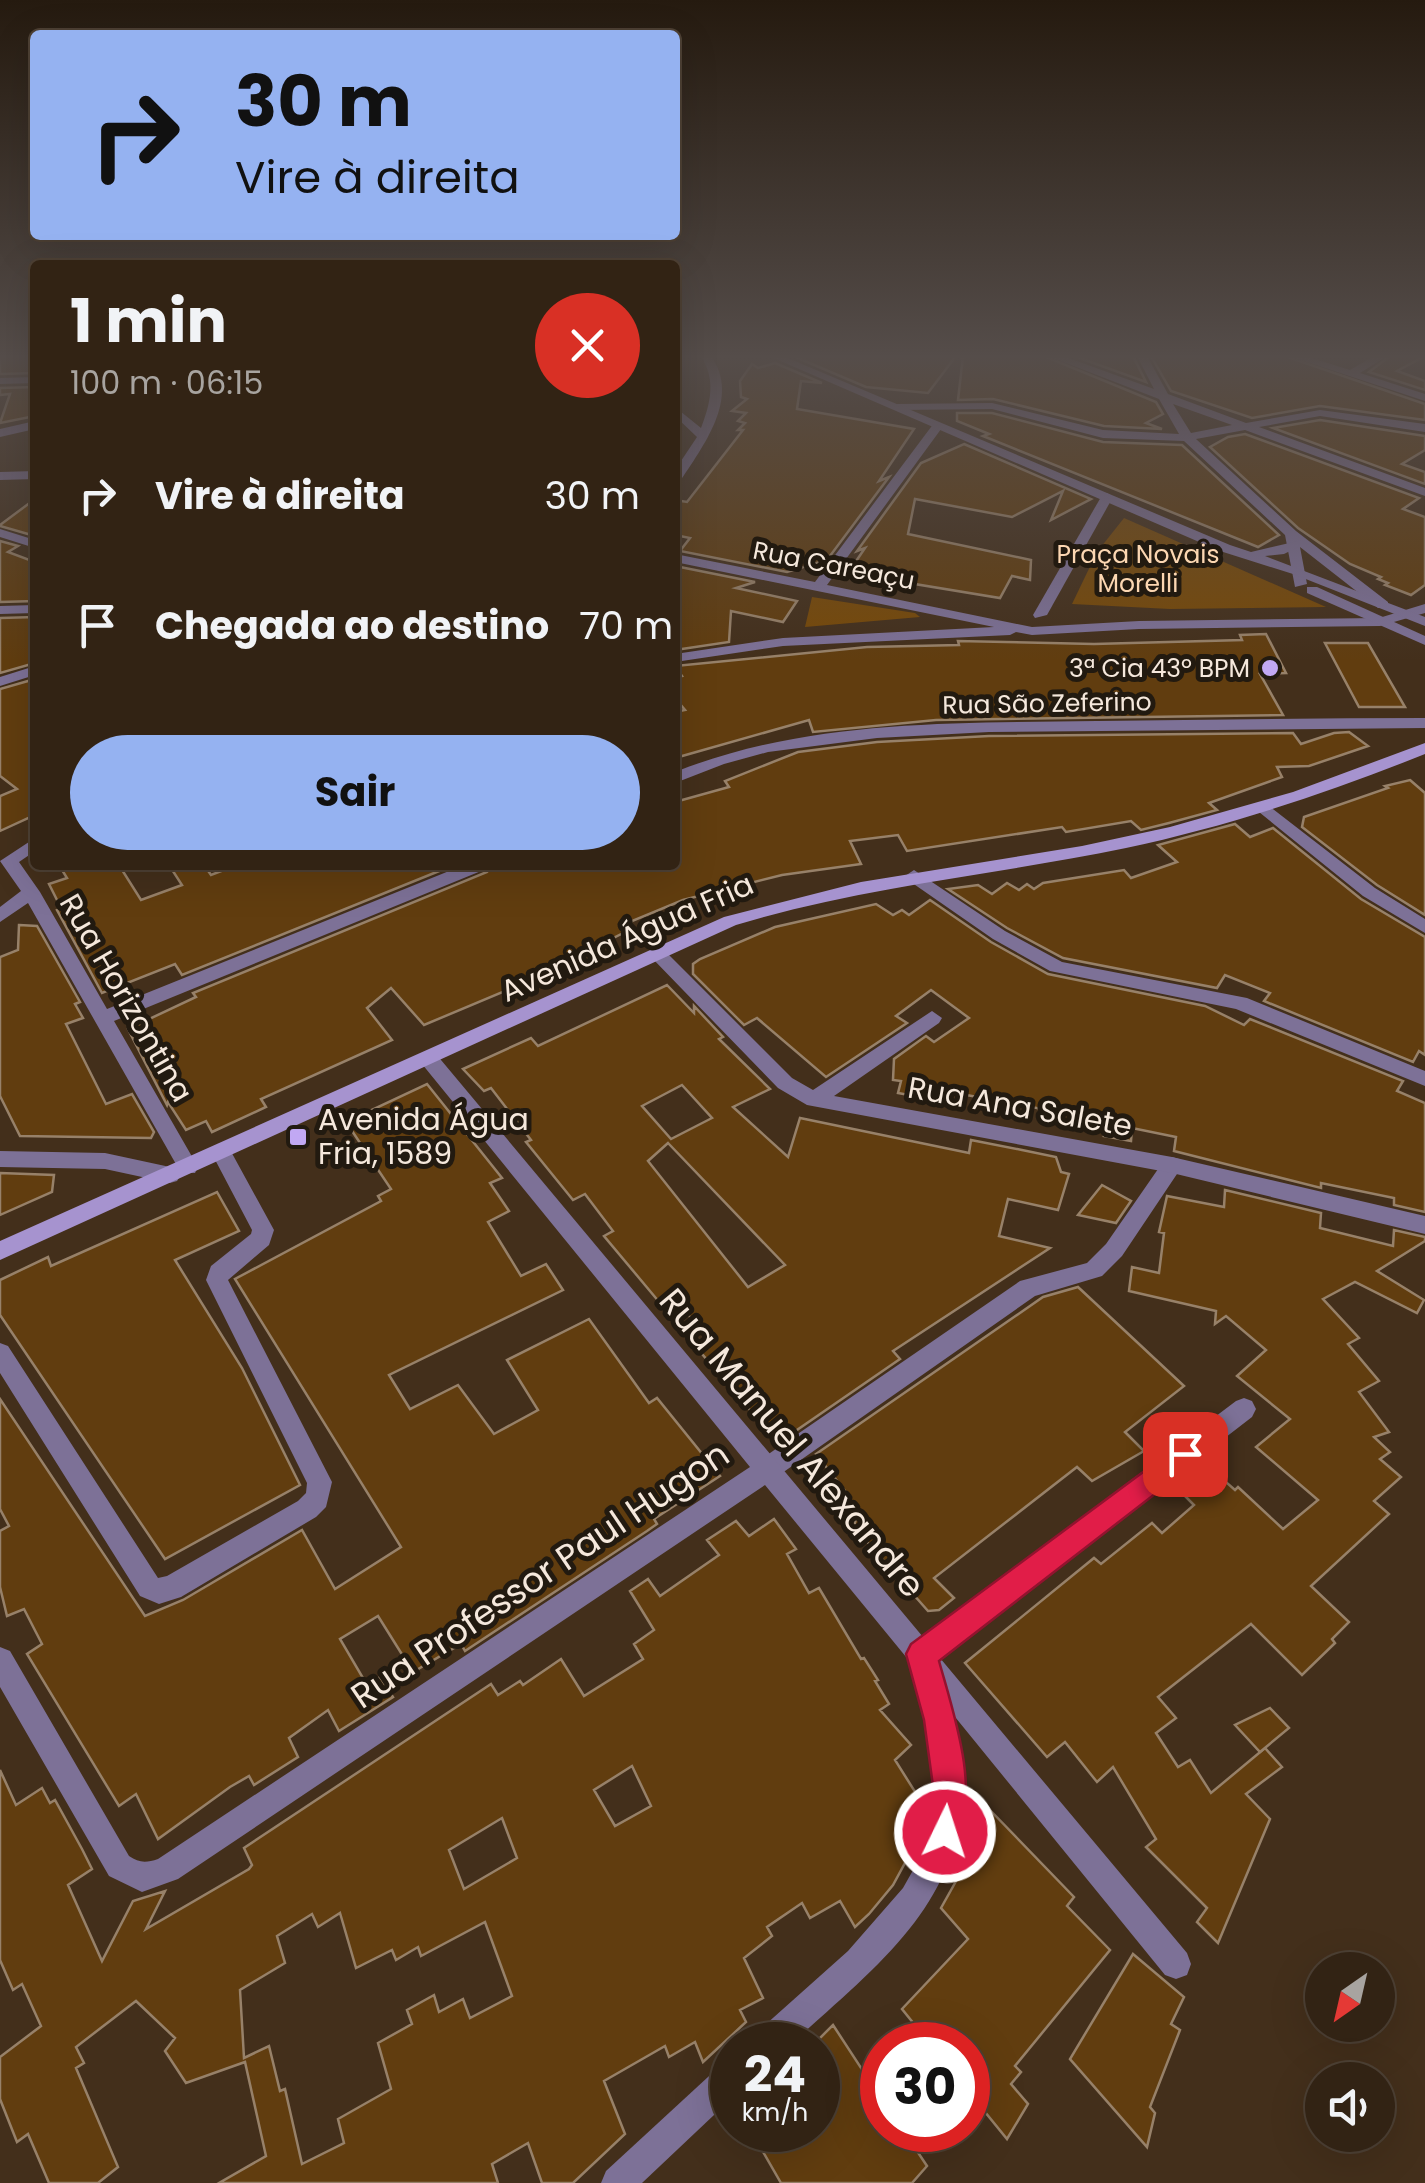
<!DOCTYPE html>
<html lang="pt">
<head>
<meta charset="utf-8">
<style>
	:root { --surface:#322314; --page:#3a2b1d; --text:#f1f3f6; --muted:#a8a4a0; --line:#4d4034; --accent:#95b2f1 }
	body { margin:0; font-family:Poppins,sans-serif; background:var(--page); color:var(--text); height:100vh; display:flex; flex-direction:column; font-size:38px; white-space:nowrap }
	* { box-sizing:border-box; margin:0 }
	p { font-size:32px; color:var(--muted) }
	.icon { flex:none; width:55px; height:55px; fill:none; stroke:currentColor; stroke-width:2; stroke-linecap:round; stroke-linejoin:round }
	.map { position:relative; flex:1; overflow:hidden }
	.details { position:absolute; left:30px; top:260px; width:650px; height:610px; display:flex; flex-direction:column; background:var(--surface); border-radius:10px; box-shadow:0 10px 40px #0002,0 0 0 2px var(--line) }
	.details>* { flex:none }
	.guide { position:absolute; left:30px; top:30px; width:650px; height:210px; border-radius:10px; box-shadow:0 10px 40px #0002,0 0 0 2px var(--line); background:#95b2f1; color:#111; overflow:hidden }
	.needle { width:65px; rotate:214deg }
	.fabs { position:absolute; left:1305px; top:1952px; display:grid; gap:20px }
	.fabs a { display:grid; place-items:center; width:90px; height:90px; border-radius:50%; background:var(--surface); box-shadow:0 10px 40px #0002,0 0 0 2px var(--line); font-size:50px }
	.speed { position:absolute; left:710px; top:2022px; display:flex; gap:20px; font-size:50px; font-weight:700; text-align:center }
	.speed>* { display:grid; place-content:center; width:130px; height:130px; border-radius:50%; background:var(--surface); box-shadow:0 10px 40px #0002,0 0 0 2px var(--line); line-height:1 }
	.speed small { font-size:25px; font-weight:400 }
	.speed .limit { border:15px solid #d22; background:#fff; color:#111 }
	.pin { position:absolute; display:grid; place-items:center; width:85px; height:85px; color:#fff; margin:-42px; border-radius:20px; box-shadow:0 5px 15px #0006 }
	.me { position:absolute; width:110px; margin:-55px; rotate:4deg; stroke-linejoin:round; filter:drop-shadow(0 0 8px #0008) }
	.turn { display:flex; align-items:center; gap:35px; height:210px; padding:0 40px; font-size:45px }
	.turn .icon { width:130px; height:130px; stroke-width:2.5 }
	.turn b { display:block; font-size:70px; line-height:85px }
	.round { display:grid; place-items:center; flex:none; width:105px; height:105px; border-radius:52px; background:var(--page) }
	.head { display:flex; align-items:center; justify-content:space-between; height:170px; padding:0 40px }
	h1 { font-size:60px; font-weight:700; line-height:75px }
	.button { display:flex; gap:20px; margin-top:auto; padding:20px 40px }
	.button a { flex:1; height:115px; border-radius:60px; background:var(--accent); color:#111; font-size:40px; font-weight:700; line-height:115px; text-align:center }
	ul { padding:0; list-style:none }
	li { display:flex; align-items:center; gap:30px; height:130px; padding:0 40px }
	li div { flex:1 }
	li b { display:block; font-size:38px }
	li em { font-style:normal }
	.map>svg:first-child { display:block }
	.green { fill:#774908 }
	.building { fill:#613d0f; stroke:#978169; stroke-width:2.5; fill-rule:evenodd }
	.lines { fill:none; stroke-linecap:round; stroke-linejoin:round }
	.pedestrian { fill:#7d7197; fill-rule:evenodd }
	.minor { fill:#7d7197; fill-rule:evenodd }
	.tertiary { fill:#7d7197; fill-rule:evenodd }
	.secondary { fill:#a693cf; fill-rule:evenodd }
	.route { fill:#e11d48; stroke:#92132f; stroke-width:2.5 }
	.poi-dot { fill:#c1a8f3; stroke:#221a10; stroke-width:4 }
	.labels { text-anchor:middle; stroke-width:10; stroke-linejoin:round; paint-order:stroke }
	.far-park-label { font-size:25px; fill:#fcd7b2; stroke:#221a10 }
	.far-street-label { font-size:25px; fill:#f5e8dc; stroke:#221a10 }
	.far-poi-label { font-size:25px; fill:#f5e8dc; stroke:#221a10; text-anchor:end }
	.street-label { font-size:30px; fill:#f5e8dc; stroke:#221a10 }
	.poi-label { font-size:30px; fill:#f5e8dc; stroke:#221a10; text-anchor:start }
	.near-street-label { font-size:35px; fill:#f5e8dc; stroke:#221a10 }
</style>
</head>
<body>
<div class="map">
<svg width="1425" height="2183" viewBox="0 0 1425 2183">
	<rect width="100%" height="100%" fill="#432f1b"/>
	<g class="green">
		<polygon points="1124,518 1326,607 1170,609 1072,604 1097,552"/>
		<polygon points="812,597 915,613 920,617 805,627"/>
	</g>
	<g class="building">
		<polygon points="0,356 35,356 35,373 0,374"/>
		<polygon points="793,356 956,356 928,393 866,387"/>
		<polygon points="963,356 1044,356 1156,402 1163,414 1146,423 1162,429 1104,426 993,399 958,400"/>
		<polygon points="1074,356 1133,356 1146,382"/>
		<polygon points="1151,356 1285,356 1425,404 1425,420 1320,406 1252,418 1171,391"/>
		<polygon points="1390,356 1425,356 1397,371 1425,381 1425,390 1369,372"/>
		<polygon points="775,363 822,383 801,381 797,409 914,429 879,481 889,477 827,560 787,572 680,551 690,538 675,535 675,500 687,502 743,430 738,430 745,423 738,421 746,413 732,411 747,399 741,397 740,381 752,364 758,368"/>
		<polygon points="35,387 35,416 0,423 10,394 0,395 0,388"/>
		<polygon points="957,413 992,413 1103,442 1182,445 1279,535 1258,547 983,436 989,434 957,421"/>
		<polygon points="1320,420 1425,436 1425,450 1402,464 1425,472 1425,484 1273,428"/>
		<polygon points="1245,434 1419,498 1403,509 1425,517 1425,585 1411,595 1385,585 1388,583 1378,579 1381,577 1350,564 1298,528 1210,447 1228,437"/>
		<polygon points="964,444 1091,499 1051,520 1063,491 1012,517 915,499 908,534 1031,560 1030,580 1012,576 1000,598 848,573 865,548 857,551 921,463"/>
		<polygon points="35,499 35,536 0,526 0,525"/>
		<polygon points="0,541 18,546 8,552 35,562 35,601 0,602"/>
		<polygon points="675,566 755,582 736,588 797,601 783,622 731,611 729,642 675,650"/>
		<polygon points="35,617 35,663 0,673 0,618"/>
		<polygon points="1266,634 1286,673 1260,674 1283,715 936,720 813,732 809,720 675,758 675,712 685,710 675,698 675,678 682,676 675,666 867,647 959,645 958,641 1094,644 1242,640 1240,635"/>
		<polygon points="1325,643 1368,643 1405,707 1359,707"/>
		<polygon points="35,679 35,815 0,831 0,796 17,789 0,776 0,689"/>
		<polygon points="1349,732 1368,746 1309,766 1277,767 1282,777 1209,803 1217,810 1169,823 1141,830 1131,821 1066,832 1062,827 907,851 898,835 850,841 861,864 782,875 683,900 627,923 633,928 574,958 576,961 424,1025 391,988 367,1008 392,1040 261,1099 266,1107 212,1132 206,1121 186,1130 168,1102 167,1105 128,1029 196,997 193,993 487,872 493,865 675,865 675,802 729,787 725,781 798,752 877,742 989,736 1293,733 1301,744 1334,733"/>
		<polygon points="1410,780 1425,793 1425,915 1377,885 1302,827 1304,817 1388,788 1385,786"/>
		<polygon points="1235,824 1250,837 1273,828 1361,899 1425,937 1425,1055 1419,1051 1413,1062 1264,1001 1270,993 1225,975 1217,988 1063,958 1007,928 948,889 978,885 992,894 1007,883 1019,890 1027,884 1034,889 1043,883 1124,870 1131,878 1177,862 1158,845"/>
		<polygon points="59,865 119,865 141,900 182,885 169,865 204,865 211,875 237,865 454,865 182,975 175,964 102,993 57,910 61,908 49,884 67,878"/>
		<polygon points="930,900 991,942 1048,974 1205,1006 1244,1025 1250,1019 1403,1081 1397,1091 1425,1103 1425,1212 1394,1205 1394,1198 1321,1183 1321,1188 1174,1151 1176,1137 1132,1128 1131,1141 1104,1136 1109,1124 1056,1107 1053,1111 923,1087 920,1097 898,1093 901,1081 893,1080 894,1059 926,1036 934,1042 969,1018 931,990 896,1016 907,1023 826,1077 757,1018 744,1025 693,974 693,964 700,959 775,927 876,904 893,915 902,910 909,915"/>
		<polygon points="19,925 37,926 80,1002 75,1004 83,1018 66,1024 106,1104 132,1094 154,1132 151,1138 20,1136 0,1096 0,957 18,950"/>
		<path d="M667,985L694,1013V1006L723,1037L719,1039L770,1089L733,1107L788,1157L800,1118L969,1153L971,1140L1022,1150L1056,1157L1061,1172L1069,1174L1058,1210L1008,1199L999,1236L1050,1248L893,1351L900,1359L778,1443L697,1348L709,1341L678,1302L665,1309L604,1236L613,1231L585,1194L573,1200L526,1142L531,1140L491,1088L484,1091L463,1069L531,1038L538,1046ZM682,1085L712,1118L671,1139L642,1106ZM668,1143L785,1265L748,1287L648,1161Z"/>
		<polygon points="427,1084 502,1178 490,1183 509,1211 488,1222 521,1276 546,1264 563,1290 389,1375 410,1409 458,1385 494,1434 538,1410 507,1360 589,1319 649,1403 657,1398 720,1476 654,1519 657,1524 647,1531 465,1651 461,1644 413,1672 378,1616 340,1639 367,1685 380,1677 393,1697 339,1731 328,1710 289,1738 298,1757 254,1785 249,1776 230,1787 158,1839 136,1794 119,1806 27,1654 42,1644 24,1609 7,1616 0,1587 0,1531 9,1526 0,1509 0,1399 145,1616 183,1600 302,1530 335,1589 401,1547 235,1279 381,1201 378,1196 391,1189 346,1122"/>
		<polygon points="0,1173 54,1175 52,1192 0,1215"/>
		<polygon points="1102,1185 1131,1201 1116,1223 1078,1215"/>
		<polygon points="1225,1190 1321,1213 1320,1228 1393,1246 1394,1230 1425,1237 1425,1241 1377,1271 1424,1300 1417,1313 1355,1282 1323,1299 1359,1338 1348,1344 1379,1381 1359,1392 1389,1432 1374,1437 1390,1452 1380,1459 1401,1477 1374,1501 1389,1514 1311,1586 1349,1622 1332,1639 1335,1643 1302,1675 1251,1624 1158,1697 1176,1718 1156,1733 1178,1767 1190,1760 1211,1793 1265,1748 1282,1767 1246,1794 1270,1819 1218,1943 1197,1922 1207,1908 1146,1847 1156,1839 1113,1767 1097,1782 1065,1742 1047,1757 965,1663 1094,1558 1101,1564 1152,1523 1162,1533 1194,1505 1179,1490 1197,1475 1213,1492 1226,1482 1235,1490 1238,1487 1283,1529 1318,1500 1256,1447 1290,1419 1237,1376 1266,1350 1226,1316 1215,1324 1216,1311 1129,1291 1132,1267 1159,1273 1164,1233 1159,1232 1167,1196 1224,1207"/>
		<polygon points="217,1192 239,1231 175,1260 242,1368 300,1485 165,1559 0,1315 0,1280 48,1257 51,1266"/>
		<polygon points="1078,1287 1184,1386 1125,1432 1144,1451 1092,1481 1077,1467 934,1578 954,1598 939,1610 928,1611 854,1527 856,1518 842,1502 849,1496 816,1454 1043,1297"/>
		<path d="M774,1519L796,1549L787,1554L809,1593L819,1588L861,1659L864,1658L878,1680L875,1681L889,1704L880,1710L911,1745L895,1760L924,1806L919,1837L893,1885L869,1914L855,1927L840,1901L810,1918L802,1903L767,1927L772,1936L744,1958L763,1998L740,2010L746,2022L703,2062L695,2042L669,2057L665,2046L604,2081L625,2134L573,2183H542L528,2143L492,2164L498,2183H219L266,2156L245,2062L186,2083L165,2051L175,2038L136,2001L76,2047L84,2063L76,2068L118,2167L98,2183H49L28,2134L17,2142L0,2099V2057L41,2026L22,1984L13,1990L0,1960V1770L16,1805L42,1788L50,1803L55,1800L82,1849L92,1869L68,1885L102,1961L133,1901L165,1891L146,1929L249,1869L252,1865L244,1848L491,1684L498,1695L520,1681L523,1685L561,1659L584,1696L643,1659L634,1644L654,1630L630,1591L648,1579L660,1596L719,1555L707,1540L736,1521L749,1536ZM632,1766L651,1806L615,1826L594,1790ZM502,1818L517,1858L464,1889L449,1850ZM340,1913L356,1968L392,1950L396,1960L418,1947L421,1956L485,1922L512,1996L470,2018L463,1999L439,2012L434,1995L407,2010L412,2024L378,2043L391,2089L338,2119L344,2143L302,2164L285,2089L280,2091L269,2046L244,2058L240,1990L285,1963L277,1936L312,1914L318,1927Z"/>
		<polygon points="1270,1708 1289,1728 1260,1752 1235,1725"/>
		<polygon points="989,1809 1074,1897 1067,1906 1110,1950 1015,2066 1021,2072 1011,2084 1028,2104 1007,2139 968,2091 968,2045 931,2045 902,2009 968,1939 941,1908 964,1867 984,1842 972,1831"/>
		<polygon points="1133,1954 1184,1997 1171,2024 1180,2030 1150,2107 1155,2113 1147,2147 1070,2059"/>
		<polygon points="833,2025 882,2100 882,2130 903,2130 927,2166 912,2183 781,2183 758,2143 773,2130 818,2130 818,2040"/>
	</g>
	<g class="lines">
		<polygon class="pedestrian" points="1172,1157 1179,1159 1182,1165 1179,1171 1122,1256 1102,1276 1035,1296 775,1478 766,1481 757,1478 754,1470 757,1462 1020,1281 1087,1263 1106,1244 1165,1159"/>
		<g class="minor">
			<path d="M701,356H711C741,398 703,446 679,483L675,484V470L697,437L675,416V407L701,428C711,402 716,380 701,356Z"/>
			<path d="M1048,356H1063L1154,389L1137,356H1147L1168,394L1246,423L1320,410L1425,424V432L1320,416L1259,427L1425,488V496L1245,430L1196,439L1296,531L1388,602V608H1378L1300,547L1307,584L1295,587L1285,535L1184,441L1103,438L992,409L897,410L891,407L897,404L992,403L1103,430L1179,434L1159,399ZM1173,404L1232,425L1191,433Z"/>
			<polygon points="1289,356 1305,356 1350,370 1374,356 1387,356 1360,373 1425,394 1425,401"/>
			<polygon points="35,377 35,383 0,384 0,378"/>
			<polygon points="35,421 35,429 0,437 0,429"/>
			<polygon points="934,423 944,425 827,585 1032,627 1139,621 1379,618 1425,604 1425,613 1380,626 1139,629 1032,635 1016,632 1010,635 783,646 675,662 675,654 783,638 994,627 675,562 675,554 815,582"/>
			<polygon points="35,471 35,479 0,480 0,472"/>
			<polygon points="1107,493 1113,497 1047,615 1035,618 1033,615 1101,497"/>
			<polygon points="0,529 35,540 35,548 0,537"/>
			<polygon points="35,605 35,613 0,614 0,606"/>
			<polygon points="35,666 35,675 0,686 0,677"/>
			<path d="M1425,718V728L989,732L877,738L768,752L724,764L675,783V772C808,719 955,723 1097,721C1206,720 1316,718 1425,718Z"/>
			<polygon points="1265,803 1375,888 1425,919 1425,933 1363,896 1259,812 1259,804"/>
			<polygon points="35,838 35,851 19,862 40,892 107,1009 464,865 489,865 486,869 114,1021 198,1167 195,1173 181,1173 28,903 0,922 0,907 21,891 0,861"/>
			<polygon points="914,870 1005,931 1062,962 1247,998 1425,1071 1425,1086 1236,1009 1050,971 993,939 908,880 905,876"/>
			<polygon points="657,947 663,949 792,1078 813,1090 932,1011 942,1018 939,1023 834,1096 1172,1157 1425,1216 1425,1234 1172,1173 807,1105 778,1088 651,957 648,953"/>
			<path d="M429,1052L436,1054L923,1637L1236,1401L1244,1398L1252,1401L1256,1409L1252,1417L940,1658L1187,1953L1191,1964L1187,1975L1176,1979L1165,1975L951,1712C992,1879 902,1944 790,2045H750L755,2034L848,1951L903,1888L921,1856L932,1825L935,1783L928,1734L911,1663L765,1485L178,1879L142,1892L109,1876L0,1687V1647L10,1651L129,1856C139,1863 146,1863 158,1859L750,1467L422,1064L419,1059Z"/>
			<polygon points="221,1144 228,1146 274,1230 269,1245 228,1280 332,1482 326,1507 316,1517 181,1597 159,1604 140,1596 0,1373 0,1343 8,1346 158,1578 167,1576 298,1501 306,1493 307,1483 206,1280 211,1266 251,1234 252,1230 211,1152 214,1146"/>
			<polygon points="0,1151 105,1153 170,1167 177,1169 181,1175 177,1181 170,1183 105,1169 0,1167"/>
			<polygon points="732,2060 732,2098 642,2183 601,2183 606,2171 721,2065"/>
		</g>
		<g class="tertiary">
			<polygon points="769,356 783,356 1230,545 1251,552 1298,541 1298,547 1284,554 1265,556 1425,617 1425,626 1293,574 1220,551"/>
			<polygon points="1307,587 1317,587 1425,636 1425,645 1307,593"/>
		</g>
		<path class="secondary" d="M1425,743V754C1328,793 1229,826 1126,848C996,875 864,886 736,925L0,1260V1241L724,917L861,882L1082,846L1170,827L1293,792Z"/>
	</g>
	<linearGradient id="sky" x2="0" y2="1"><stop stop-color="#251a0f"/><stop offset="0.54" stop-color="#554d4a"/><stop offset="1" stop-color="#554d4a" stop-opacity="0"/></linearGradient>
	<rect width="1425" height="661" fill="url(#sky)"/>
	<path class="route" d="M1185,1441L1195,1445L1199,1454L1195,1463L939,1661C954,1715 980,1788 957,1844L945,1849L934,1844L929,1832L933,1786L924,1720L906,1654L911,1644Z"/>
	<g class="poi-dot">
		<circle cx="1270" cy="668" r="10"/>
		<rect x="288" y="1127" width="20" height="20" rx="5"/>
	</g>
	<g class="labels">
		<g class="far-park-label">
			<text x="1138" y="563">Praça Novais<tspan x="1138" dy="29">Morelli</tspan></text>
		</g>
		<g class="far-street-label">
			<text transform="translate(834 565) rotate(11)" y="9">Rua Careaçu</text>
			<text transform="translate(1047 703) rotate(-1)" y="9">Rua São Zeferino</text>
		</g>
		<g class="far-poi-label">
			<text x="1250" y="677">3ª Cia 43º BPM</text>
		</g>
		<g class="street-label">
			<text transform="translate(627 938) rotate(-24)" y="10">Avenida Água Fria</text>
			<text transform="translate(126 998) rotate(60)" y="10">Rua Horizontina</text>
			<text transform="translate(1020 1107) rotate(10)" y="10">Rua Ana Salete</text>
		</g>
		<g class="poi-label">
			<text x="318" y="1130">Avenida Água<tspan x="318" dy="34">Fria, 1589</tspan></text>
		</g>
		<g class="near-street-label">
			<text transform="translate(792 1443) rotate(50)" y="12">Rua Manuel Alexandre</text>
			<text transform="translate(540 1575) rotate(-34)" y="12">Rua Professor Paul Hugon</text>
		</g>
	</g>
</svg>
<div class="fabs">
<a><svg class="needle" viewBox="-14 -14 28 28"><path d="M0-13l5 13h-10z" fill="#e53935"/><path d="M0 13l5-13h-10z" fill="#a8a4a0"/></svg></a>
<a><svg class="icon" aria-label="sound" viewBox="0 0 24 24"><path d="M4 9h4l5-4v14l-5-4H4zM17 9q2 3 0 6"/></svg></a>
</div>
<div class="speed"><div>24<small>km/h</small></div><div class="limit">30</div></div>
<div class="pin" style="left:1185px;top:1454px;background:#d93025"><svg class="icon" aria-label="arrive" viewBox="0 0 24 24"><path d="M6 21V4h12l-3 4 3 4H6"/></svg></div>
<svg class="me" style="left:945px;top:1832px" viewBox="-20 -20 40 40"><circle r="17" fill="#e11d48" stroke="#fff" stroke-width="3"/><path d="M0-11L8 9 0 5-8 9z" fill="#fff"/></svg>
<div class="guide">
<div class="turn"><svg class="icon" aria-label="right" viewBox="0 0 24 24"><path d="M7 20v-9h11M14 6l5 5-5 5"/></svg><div><b>30 m</b>Vire à direita</div></div>
</div>
<section class="details">
<div class="head"><div><h1>1 min</h1><p>100 m · 06:15</p></div><a class="round" style="background:#d93025;color:#fff"><svg class="icon" aria-label="close" viewBox="0 0 24 24"><path d="M6 6l12 12M18 6L6 18"/></svg></a></div>
<ul>
<li><svg class="icon" aria-label="right" viewBox="0 0 24 24"><path d="M7 20v-9h11M14 6l5 5-5 5"/></svg><div><b>Vire à direita</b></div><em>30 m</em></li>
<li><svg class="icon" aria-label="arrive" viewBox="0 0 24 24"><path d="M6 21V4h12l-3 4 3 4H6"/></svg><div><b>Chegada ao destino</b></div><em>70 m</em></li>
</ul>
<div class="button"><a>Sair</a></div>
</section>
</div>
</body>
</html>
